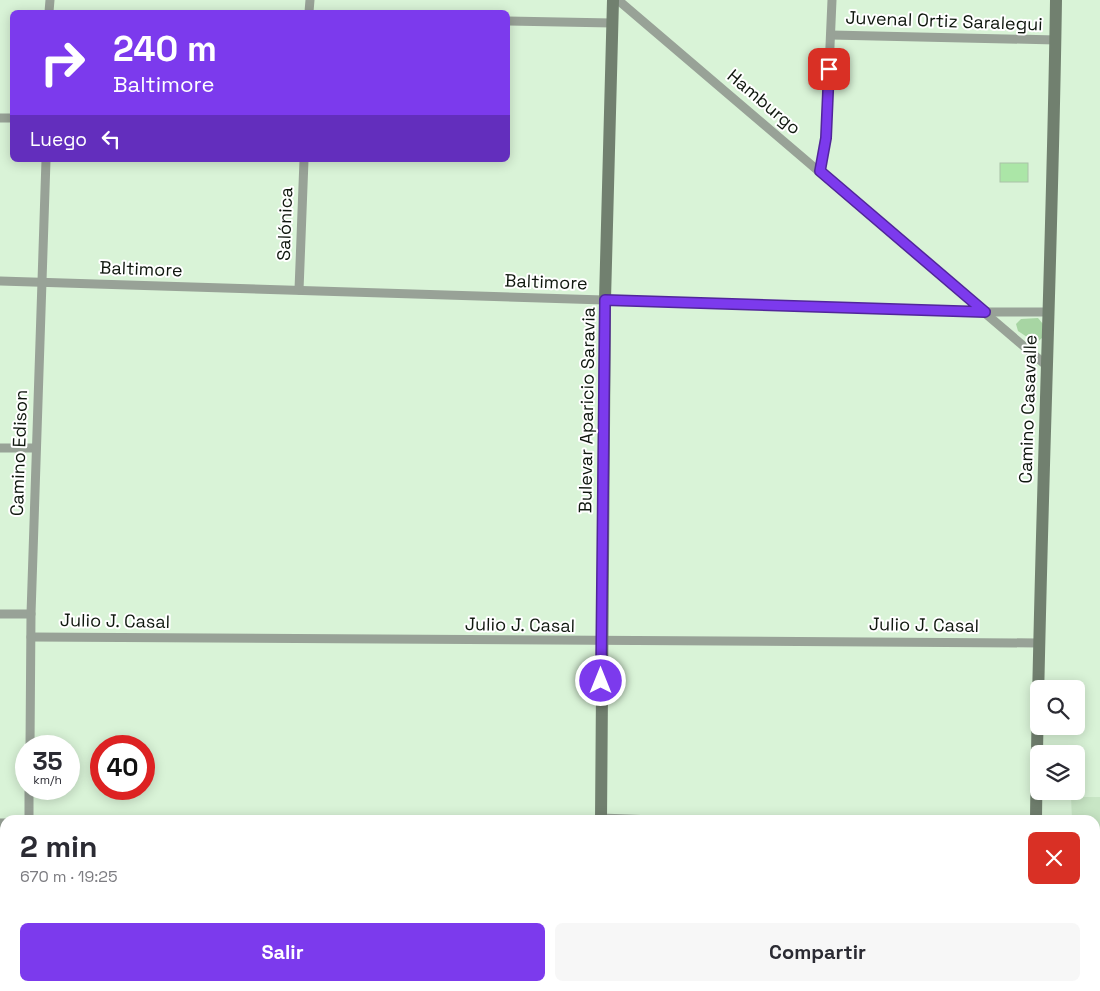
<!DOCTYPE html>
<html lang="es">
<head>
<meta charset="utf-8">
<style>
	:root { --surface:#fff; --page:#f7f7f7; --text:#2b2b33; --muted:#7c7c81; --accent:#7c3aed }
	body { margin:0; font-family:"Space Grotesk",sans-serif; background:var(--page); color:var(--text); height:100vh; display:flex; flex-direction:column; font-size:19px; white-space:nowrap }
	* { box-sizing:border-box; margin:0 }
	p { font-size:16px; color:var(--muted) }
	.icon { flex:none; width:28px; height:28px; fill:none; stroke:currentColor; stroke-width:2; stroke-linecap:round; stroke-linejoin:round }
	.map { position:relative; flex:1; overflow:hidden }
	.panel { position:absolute; left:0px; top:815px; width:1100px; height:176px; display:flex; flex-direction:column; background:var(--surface); border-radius:15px 15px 0 0; box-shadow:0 2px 12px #0003 }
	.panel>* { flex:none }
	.banner { position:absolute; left:10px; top:10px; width:500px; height:152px; border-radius:8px; box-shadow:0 2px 12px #0003; background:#7c3aed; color:#fff; overflow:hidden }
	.tools { position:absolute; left:1030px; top:680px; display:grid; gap:10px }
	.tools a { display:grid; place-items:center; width:55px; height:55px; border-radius:8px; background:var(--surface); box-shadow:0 2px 12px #0003; font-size:25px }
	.speed { position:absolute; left:15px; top:735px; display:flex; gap:10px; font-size:25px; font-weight:700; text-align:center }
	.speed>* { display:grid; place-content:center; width:65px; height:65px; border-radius:50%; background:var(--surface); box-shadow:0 2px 12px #0003; line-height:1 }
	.speed small { font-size:12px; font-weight:400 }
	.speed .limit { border:8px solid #d22; background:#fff; color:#111 }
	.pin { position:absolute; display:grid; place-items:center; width:42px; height:42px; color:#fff; margin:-21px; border-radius:10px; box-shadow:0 2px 8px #0006 }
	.me { position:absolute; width:55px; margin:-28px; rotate:0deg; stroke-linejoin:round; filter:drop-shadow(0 0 4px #0008) }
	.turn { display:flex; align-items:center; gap:18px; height:105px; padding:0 20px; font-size:22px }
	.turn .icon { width:65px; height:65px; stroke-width:2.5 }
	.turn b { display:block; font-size:35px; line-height:42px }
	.then { display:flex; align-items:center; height:48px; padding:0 20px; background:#0003; gap:10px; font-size:19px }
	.round { display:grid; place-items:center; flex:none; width:52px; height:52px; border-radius:8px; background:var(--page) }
	.head { display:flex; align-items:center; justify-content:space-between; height:85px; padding:0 20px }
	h1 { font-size:30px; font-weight:700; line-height:38px }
	.cta { display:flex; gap:10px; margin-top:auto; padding:10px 20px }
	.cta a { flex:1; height:58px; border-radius:8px; background:var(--accent); color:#fff; font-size:20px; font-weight:700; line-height:58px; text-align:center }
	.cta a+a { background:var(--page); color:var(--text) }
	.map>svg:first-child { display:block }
	.built { fill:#c8e6c5 }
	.green { fill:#a7d5a3 }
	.building { fill:#abe6a7; stroke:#aac2a8 }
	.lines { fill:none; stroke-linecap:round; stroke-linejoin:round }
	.street { stroke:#98a297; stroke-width:9 }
	.secondary { stroke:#71806f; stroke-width:12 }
	.route-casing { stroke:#51269a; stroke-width:12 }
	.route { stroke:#7c3aed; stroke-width:9 }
	.labels { text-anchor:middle; stroke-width:4; stroke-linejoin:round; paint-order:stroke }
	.street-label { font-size:18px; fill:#0f170e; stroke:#fff }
</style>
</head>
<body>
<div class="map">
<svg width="1100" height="991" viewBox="0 0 1100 991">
	<rect width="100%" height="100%" fill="#d9f3d7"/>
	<g class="built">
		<polygon points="1071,797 1100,797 1100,845 1095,845 1095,820 1072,820"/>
		<polygon points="311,815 597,820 311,820"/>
		<rect x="294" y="986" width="300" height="5"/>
	</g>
	<polygon class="green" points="1038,318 1043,324 1042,338 1036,343 1018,331 1016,324 1021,319"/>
	<rect class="building" x="1000" y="163" width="28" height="19"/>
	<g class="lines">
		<g class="street">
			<polyline points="618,0 1047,366"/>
			<polyline points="49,12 50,0"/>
			<polyline points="309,12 310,0"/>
			<polyline points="508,21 612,23"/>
			<polyline points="831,35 1056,40"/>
			<polyline points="0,118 12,118"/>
			<polyline points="820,171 826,138 832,0"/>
			<polyline points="0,281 985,312 1049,312"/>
			<polyline points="299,290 304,160"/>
			<polyline points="0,448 36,448"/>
			<polyline points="0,614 31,614"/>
			<polyline points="31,637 1038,643"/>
			<polyline points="30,746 31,614 46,160"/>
			<polyline points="601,818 654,820"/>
			<polyline points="29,820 29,789"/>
			<polyline points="0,823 5,823"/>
			<polyline points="22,991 22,986"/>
		</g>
		<g class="secondary">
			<polyline points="601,820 605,300 613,0"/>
			<path d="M1036,820C1039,547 1052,273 1056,0"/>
			<polyline points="598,991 598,986"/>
			<polyline points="1034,991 1034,986"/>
		</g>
	</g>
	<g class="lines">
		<defs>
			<polyline id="route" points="601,681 605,300 985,312 820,171 826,138 829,69"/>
		</defs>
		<use href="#route" class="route-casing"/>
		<use href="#route" class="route"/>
	</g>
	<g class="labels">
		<g class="street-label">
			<text transform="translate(944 21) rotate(2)" y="6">Juvenal Ortiz Saralegui</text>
			<text transform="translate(764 102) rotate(40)" y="6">Hamburgo</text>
			<text transform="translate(285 224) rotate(-88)" y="6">Salónica</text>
			<text transform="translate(141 269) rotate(2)" y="6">Baltimore</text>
			<text transform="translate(546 282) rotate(2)" y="6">Baltimore</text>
			<text transform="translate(1028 409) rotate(-88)" y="6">Camino Casavalle</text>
			<text transform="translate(587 410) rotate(-89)" y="6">Bulevar Aparicio Saravia</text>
			<text transform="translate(19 453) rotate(-88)" y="6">Camino Edison</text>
			<text transform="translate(115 621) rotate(1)" y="6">Julio J. Casal</text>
			<text transform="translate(520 625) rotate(1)" y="6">Julio J. Casal</text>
			<text transform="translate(924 625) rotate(1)" y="6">Julio J. Casal</text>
		</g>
	</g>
</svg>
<div class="tools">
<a><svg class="icon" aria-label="search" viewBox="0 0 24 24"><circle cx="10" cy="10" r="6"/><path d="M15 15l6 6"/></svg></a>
<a><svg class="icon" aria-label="layers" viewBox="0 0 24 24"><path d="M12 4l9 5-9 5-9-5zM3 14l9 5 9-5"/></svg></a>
</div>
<div class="speed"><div>35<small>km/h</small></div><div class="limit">40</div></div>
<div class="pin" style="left:829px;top:69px;background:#d93025"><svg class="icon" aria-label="arrive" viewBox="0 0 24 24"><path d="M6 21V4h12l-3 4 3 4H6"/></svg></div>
<svg class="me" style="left:601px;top:681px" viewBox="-20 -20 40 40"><circle r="17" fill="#7c3aed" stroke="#fff" stroke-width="3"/><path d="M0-11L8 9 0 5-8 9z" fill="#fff"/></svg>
<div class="banner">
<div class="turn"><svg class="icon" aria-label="right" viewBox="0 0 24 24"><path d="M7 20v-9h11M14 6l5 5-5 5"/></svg><div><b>240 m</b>Baltimore</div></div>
<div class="then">Luego<svg class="icon" aria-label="left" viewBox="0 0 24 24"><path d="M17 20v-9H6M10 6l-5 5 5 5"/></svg></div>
</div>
<section class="panel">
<div class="head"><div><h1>2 min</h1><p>670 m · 19:25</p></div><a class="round" style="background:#d93025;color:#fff"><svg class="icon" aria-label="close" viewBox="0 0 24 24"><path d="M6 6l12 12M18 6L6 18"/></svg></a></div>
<div class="cta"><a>Salir</a><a>Compartir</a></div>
</section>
</div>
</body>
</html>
